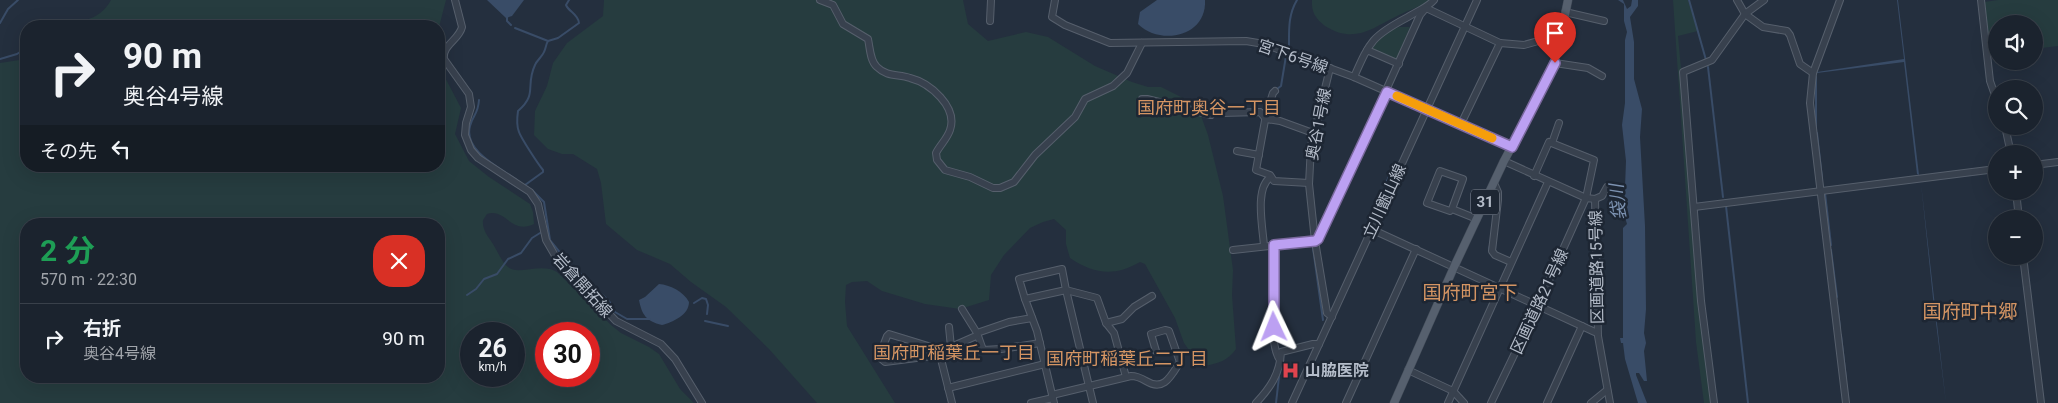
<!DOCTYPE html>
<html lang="ja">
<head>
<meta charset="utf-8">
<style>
	:root { --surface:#1b232e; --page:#282f3a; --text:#f1f3f6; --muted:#a0a4aa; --line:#39404a }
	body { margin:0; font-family:Roboto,"Noto Sans JP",sans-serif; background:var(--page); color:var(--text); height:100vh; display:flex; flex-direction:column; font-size:19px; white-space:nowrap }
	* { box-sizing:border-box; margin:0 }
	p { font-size:16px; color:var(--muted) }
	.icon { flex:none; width:28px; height:28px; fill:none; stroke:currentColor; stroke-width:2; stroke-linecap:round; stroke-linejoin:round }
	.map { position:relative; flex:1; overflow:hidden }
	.side { position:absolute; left:20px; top:218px; width:425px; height:165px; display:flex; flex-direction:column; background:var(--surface); border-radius:20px; box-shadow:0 5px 20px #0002,0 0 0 1px var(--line) }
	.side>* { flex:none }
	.top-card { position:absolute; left:20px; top:20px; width:425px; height:152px; border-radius:20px; box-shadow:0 5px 20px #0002,0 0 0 1px var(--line); background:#1b232e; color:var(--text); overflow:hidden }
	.tools { position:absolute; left:1988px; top:15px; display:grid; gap:10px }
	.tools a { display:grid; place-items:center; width:55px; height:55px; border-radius:50%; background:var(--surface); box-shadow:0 5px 20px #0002,0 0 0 1px var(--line); font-size:25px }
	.speed { position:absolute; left:460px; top:322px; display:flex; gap:10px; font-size:25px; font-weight:700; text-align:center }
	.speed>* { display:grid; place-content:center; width:65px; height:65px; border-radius:50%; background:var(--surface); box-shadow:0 5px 20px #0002,0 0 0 1px var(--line); line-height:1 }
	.speed small { font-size:12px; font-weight:400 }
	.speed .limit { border:8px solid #d22; background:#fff; color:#111 }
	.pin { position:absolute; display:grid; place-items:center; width:42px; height:42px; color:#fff; margin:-51px -21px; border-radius:50% 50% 50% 0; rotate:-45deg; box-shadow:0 0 5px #0007 }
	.pin .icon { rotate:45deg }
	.me { position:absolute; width:55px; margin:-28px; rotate:358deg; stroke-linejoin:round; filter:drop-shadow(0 0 4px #0008) }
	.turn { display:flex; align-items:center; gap:18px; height:105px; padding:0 20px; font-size:22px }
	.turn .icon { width:65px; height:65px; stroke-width:2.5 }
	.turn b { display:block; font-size:35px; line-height:42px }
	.then { display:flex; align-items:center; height:48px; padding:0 20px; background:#0003; gap:10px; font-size:19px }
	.round { display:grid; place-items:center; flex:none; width:52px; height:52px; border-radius:20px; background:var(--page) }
	.head { display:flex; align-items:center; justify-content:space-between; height:85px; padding:0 20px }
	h1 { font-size:30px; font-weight:700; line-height:38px; color:#1e9e55 }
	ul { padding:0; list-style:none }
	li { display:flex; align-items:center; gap:15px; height:70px; padding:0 20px; border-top:1px solid var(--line) }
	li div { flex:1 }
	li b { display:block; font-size:19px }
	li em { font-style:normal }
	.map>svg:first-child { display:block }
	.green { fill:#263c3f; fill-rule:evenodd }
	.water { fill:#394c67 }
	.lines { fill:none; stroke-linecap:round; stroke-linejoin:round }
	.stream { stroke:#394c67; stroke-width:2 }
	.minor-casing { stroke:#565f6c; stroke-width:8 }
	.major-casing { stroke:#414a57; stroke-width:9 }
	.minor { stroke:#38414e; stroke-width:6 }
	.major { stroke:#56606e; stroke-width:8 }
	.route-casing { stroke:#7a689d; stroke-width:12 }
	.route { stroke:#bca0f2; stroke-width:9 }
	.slow { stroke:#f59e0b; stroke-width:9 }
	.labels { text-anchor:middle; stroke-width:5; stroke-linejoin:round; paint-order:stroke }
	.shield { fill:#1d2633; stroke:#878f9c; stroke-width:1 }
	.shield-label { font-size:15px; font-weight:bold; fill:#b4bcc9 }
	.street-label { font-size:16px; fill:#b4bcc9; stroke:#1d2633 }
	.poi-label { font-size:16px; font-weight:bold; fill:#b4bcc9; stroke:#1d2633; text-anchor:start }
	.neighbourhood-label { font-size:18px; fill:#d59563; stroke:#1d2633 }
	.water-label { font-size:18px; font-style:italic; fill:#7c92b1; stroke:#1d2633 }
	.quarter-label { font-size:19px; fill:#d59563; stroke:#1d2633 }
</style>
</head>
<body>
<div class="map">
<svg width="2058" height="403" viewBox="0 0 2058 403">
	<rect width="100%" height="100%" fill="#242f3e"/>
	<g class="green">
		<path d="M111,0H446L439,27L81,26L85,20C97,17 105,11 111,0Z"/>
		<path d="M604,0H963L968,24L988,41L1026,32L1048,37L1095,66L1132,82L1148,87H1161L1197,105L1208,135L1223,196L1233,270L1232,295L1236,349C1228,361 1218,363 1205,366L1194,357L1184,343L1175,318L1145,264L1140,262C1114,277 1094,274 1070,258L1066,244V230L1054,219L1043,222L1030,228L1004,255L991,275L989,300L960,309L925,304L882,291L867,281L852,282L846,285L845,302L847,326L895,403H817L769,349L726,307L691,282L670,264L637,250L606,224L601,183L597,169L573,154H562L548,149L534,135L535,111L547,86L553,63L567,43L603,16Z"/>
		<path d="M1312,0H1433C1421,6 1409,10 1397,16C1371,29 1354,44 1325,26C1316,19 1311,12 1312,0Z"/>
		<polygon points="1673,0 1688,0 1698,31 1678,36 1712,403 1704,403 1696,342"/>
		<polygon points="1998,0 2058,0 2058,46 2034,49 2034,24 1996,24 1996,54 1991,55 1984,2"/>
		<polygon points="1399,27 1410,27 1396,60 1371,50 1383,34"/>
		<path d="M26,59V166H439V66L461,108L455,134L469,161L489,177L530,204L533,212L534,224C511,235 506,208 487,214L483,220C482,230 488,236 493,244C498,252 501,261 508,267C518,276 541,262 557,272L611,325L621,333L649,347L659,354L680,389L694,403H0V63ZM26,224H439V376H26ZM471,334H514V376H471ZM546,334H589V376H546Z"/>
	</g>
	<g class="water">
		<polygon points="487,0 524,0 512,16 506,18"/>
		<path d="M1157,0H1205C1207,37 1160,46 1138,24L1140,12Z"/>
		<polygon points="1618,0 1623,0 1627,9 1631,6 1632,0 1638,0 1638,6 1630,17 1634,42 1634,79 1642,109 1640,137 1645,226 1646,309 1644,333 1646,343 1644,351 1647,381 1644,381 1639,373 1636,373 1636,375 1647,403 1638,403 1625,359 1623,343 1621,343 1620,338 1623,338 1623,228 1627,224 1624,214 1626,161 1622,125 1625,103 1625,40 1627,32 1624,21 1624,4"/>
		<polygon points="1897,0 1898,0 1919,175 1917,174 1904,62 1817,73 1817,72 1904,59"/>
		<polygon points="1921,183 1946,403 1933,298"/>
		<path d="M659,284C670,285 683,291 689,302C689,315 673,322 662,325C646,321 642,315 639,300L645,297Z"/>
	</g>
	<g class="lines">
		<g class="stream">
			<polyline points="1689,0 1706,60"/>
			<polyline points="507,16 507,21 511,25"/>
			<polyline points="0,23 8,9 18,0"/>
			<path d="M515,28L548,41L558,38L579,23C578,14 569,12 566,5L569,0"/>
			<path d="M1289,47C1289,30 1288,15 1297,0"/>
			<polyline points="0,59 17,54 26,48"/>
			<polyline points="1708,67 1723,197"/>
			<polyline points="1816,77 1816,128"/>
			<polyline points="1277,89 1281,86 1286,56"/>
			<path d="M479,100C478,115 473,114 470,126C463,151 500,168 517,180"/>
			<polyline points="1817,133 1822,178"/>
			<polyline points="1387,181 1392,169"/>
			<path d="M525,185L543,172V170C538,164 521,138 519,132C516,125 517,118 518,111C538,94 525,86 535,65C537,60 542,57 544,52C546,48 546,44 548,41"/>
			<polyline points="532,190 544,202 550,240 566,260 609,301 615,312 627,319 650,319"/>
			<polyline points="1825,193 1831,245"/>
			<polyline points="1726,206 1748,403"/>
			<polyline points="1313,248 1323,320"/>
			<polyline points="1489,250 1491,240"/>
			<polyline points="1831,250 1837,297"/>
			<polyline points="467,295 476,289 484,279 497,274 508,259 521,253 532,238 540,233"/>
			<polyline points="694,303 702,298 706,299 708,305 707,314"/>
			<polyline points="1837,304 1840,327"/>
			<polyline points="705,321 728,326"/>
			<polyline points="1841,335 1846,379"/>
			<polyline points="1276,403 1279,377"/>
		</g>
		<defs>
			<g id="minor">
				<path d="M455,0L462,27C459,40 442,45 444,59L469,94L471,107L466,123L465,135L471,150L478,158L530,192L538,204L546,240L557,259L616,321L661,344L675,359L702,403"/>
				<path d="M820,0L833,5L843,24L868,39C870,48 870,61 877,67C887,77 898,74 910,78C930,83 958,107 950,130C947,139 940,145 936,153L937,160L945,170L970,177L993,188H1000L1014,182L1035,155L1075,117L1085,99L1113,86L1127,73L1142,43"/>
				<polyline points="1055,0 1052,17 1065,25 1110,43 1246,41 1264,44 1354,77 1512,147"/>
				<polyline points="1737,0 1745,14 1763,27 1787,31 1790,35 1800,64 1813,73"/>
				<polyline points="1840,0 1813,73 1810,103 1846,403"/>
				<polyline points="1981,0 1990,81 1996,98"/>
				<polyline points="1565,12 1604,21"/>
				<polyline points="990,21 991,0"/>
				<polyline points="1500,43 1524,45 1549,38 1560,40"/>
				<polyline points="1367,50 1399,64"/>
				<polyline points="1555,63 1588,68 1602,76"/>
				<path d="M1354,77C1370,41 1372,36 1408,17C1417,11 1427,8 1434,0"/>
				<polyline points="1275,91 1273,93 1266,115 1256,170 1270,175 1274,181 1309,183"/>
				<polyline points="1142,99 1147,99 1211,115"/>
				<polyline points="1221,113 1260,112 1266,119 1280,121 1313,133"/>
				<polyline points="2005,126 2011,154"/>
				<polyline points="1552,143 1559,123"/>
				<polyline points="1237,151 1259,155"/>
				<polyline points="1504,161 1586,198 1595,199 1598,336 1610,403"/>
				<polyline points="2034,165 2058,162"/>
				<polyline points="1494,183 1498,192 1498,200 1492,251 1495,255 1511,262"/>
				<polyline points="2016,191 2019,219"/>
				<polyline points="1595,199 1602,196 1607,187"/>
				<polyline points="1694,207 1996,169"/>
				<polyline points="1452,209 1463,179 1440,171 1427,203 1450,211 1452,209 1477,219"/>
				<polyline points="1371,229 1597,333"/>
				<path d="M1274,245C1274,268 1267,344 1280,360"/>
				<path d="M1264,246C1263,229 1254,187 1271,177"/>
				<polyline points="1233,250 1315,241 1309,184 1311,146 1330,68"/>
				<polyline points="2023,256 2041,403"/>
				<polyline points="1025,299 1019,279 1062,269 1066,290 1097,298 1106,323 1114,333 1126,377"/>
				<polyline points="1332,317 1327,313 1315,241 1322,232 1420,15 1426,8 1500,43 1461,124"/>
				<polyline points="1032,318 1009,322 977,333 983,350 1001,349 1040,343"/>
				<polyline points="1106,323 1122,319 1134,307 1152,296"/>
				<polyline points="951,347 976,336 977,333 962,309"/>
				<polyline points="938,349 951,347 949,327"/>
				<polyline points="940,355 885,362 879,357 887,336 889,334 938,349 940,355 952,403"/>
				<polyline points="1408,370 1453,391 1464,403"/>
				<polyline points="948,388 1045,364"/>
				<path d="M1052,395L1131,376C1137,376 1141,378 1146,381C1164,392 1171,376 1180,362L1169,331L1165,330L1151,334L1156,351"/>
				<polyline points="1031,403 1053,398"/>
				<polyline points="1054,403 1037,331 1025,299 1066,290 1093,403"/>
				<path d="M1256,403C1270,388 1280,374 1281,352L1313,344H1319"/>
				<polyline points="1292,403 1477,0"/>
				<polyline points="1346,403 1416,249"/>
				<polyline points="1448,403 1548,182"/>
				<polyline points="1491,403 1538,305 1586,198 1594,160 1549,142 1534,176"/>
				<polyline points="1547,403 1582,326"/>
				<polyline points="1591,403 1607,390"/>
				<polyline points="1714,403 1701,301 1683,72 1712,60 1745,14 1764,0"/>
			</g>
			<polyline id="major" points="1394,403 1454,267 1504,161 1551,73 1560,40 1568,0"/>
		</defs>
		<use href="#minor" class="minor-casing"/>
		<use href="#major" class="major-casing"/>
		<use href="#minor" class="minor"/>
		<use href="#major" class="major"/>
	</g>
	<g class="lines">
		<defs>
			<polyline id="route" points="1274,327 1274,245 1315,241 1318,239 1387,92 1512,147 1555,63"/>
		</defs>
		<use href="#route" class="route-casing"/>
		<use href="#route" class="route"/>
		<polyline class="slow" points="1397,96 1492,138"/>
	</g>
	<defs>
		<symbol id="hospital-bare" viewBox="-9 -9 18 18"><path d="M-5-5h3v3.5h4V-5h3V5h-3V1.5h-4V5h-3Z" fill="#e0444e" stroke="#1d2633" stroke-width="2.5" paint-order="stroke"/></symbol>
	</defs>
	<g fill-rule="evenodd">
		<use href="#hospital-bare" x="1278" y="358" width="25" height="25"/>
	</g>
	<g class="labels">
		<rect class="shield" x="1471" y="189.5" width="28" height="25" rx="4"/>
		<g class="shield-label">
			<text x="1485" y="207">31</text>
		</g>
		<g class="street-label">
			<text transform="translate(1293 56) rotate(19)" y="6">宮下6号線</text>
			<text transform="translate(1318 124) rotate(-79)" y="6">奥谷1号線</text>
			<text transform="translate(1384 201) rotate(-65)" y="6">立川甑山線</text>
			<text transform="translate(1596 267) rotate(-91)" y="6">区画道路15号線</text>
			<text transform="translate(583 285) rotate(48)" y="6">岩倉開拓線</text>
			<text transform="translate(1539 301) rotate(-65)" y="6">区画道路21号線</text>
		</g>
		<g class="poi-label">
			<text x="1305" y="376">山脇医院</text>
		</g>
		<g class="neighbourhood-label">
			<text x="1209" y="114">国府町奥谷一丁目</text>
			<text x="954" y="359">国府町稲葉丘一丁目</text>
			<text x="1127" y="365">国府町稲葉丘二丁目</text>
		</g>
		<g class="water-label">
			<text transform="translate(1618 202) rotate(-95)" y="6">袋川</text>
		</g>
		<g class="quarter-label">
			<text x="1470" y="299">国府町宮下</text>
			<text x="1970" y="318">国府町中郷</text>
		</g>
	</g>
</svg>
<div class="tools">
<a><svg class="icon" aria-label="sound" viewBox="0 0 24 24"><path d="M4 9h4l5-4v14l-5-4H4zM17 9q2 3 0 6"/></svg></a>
<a><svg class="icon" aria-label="search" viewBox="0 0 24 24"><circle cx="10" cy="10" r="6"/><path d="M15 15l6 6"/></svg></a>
<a>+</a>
<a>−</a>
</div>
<div class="speed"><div>26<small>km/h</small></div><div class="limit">30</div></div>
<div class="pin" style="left:1555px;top:63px;background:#d93025"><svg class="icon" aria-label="arrive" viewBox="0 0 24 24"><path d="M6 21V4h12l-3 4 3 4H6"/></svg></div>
<svg class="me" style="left:1274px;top:327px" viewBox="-20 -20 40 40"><path d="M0-17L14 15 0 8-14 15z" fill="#bca0f2" stroke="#fff" stroke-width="4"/></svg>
<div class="top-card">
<div class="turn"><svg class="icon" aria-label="right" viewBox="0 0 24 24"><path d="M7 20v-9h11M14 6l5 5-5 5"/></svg><div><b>90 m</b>奥谷4号線</div></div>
<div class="then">その先<svg class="icon" aria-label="left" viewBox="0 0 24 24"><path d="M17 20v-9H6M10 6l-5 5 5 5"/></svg></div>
</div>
<section class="side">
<div class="head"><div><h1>2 分</h1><p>570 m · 22:30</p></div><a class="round" style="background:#d93025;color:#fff"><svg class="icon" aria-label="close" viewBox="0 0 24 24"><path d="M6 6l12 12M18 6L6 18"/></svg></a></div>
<ul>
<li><svg class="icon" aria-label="right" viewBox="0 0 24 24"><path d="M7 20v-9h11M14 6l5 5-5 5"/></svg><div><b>右折</b><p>奥谷4号線</p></div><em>90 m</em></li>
</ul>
</section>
</div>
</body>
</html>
